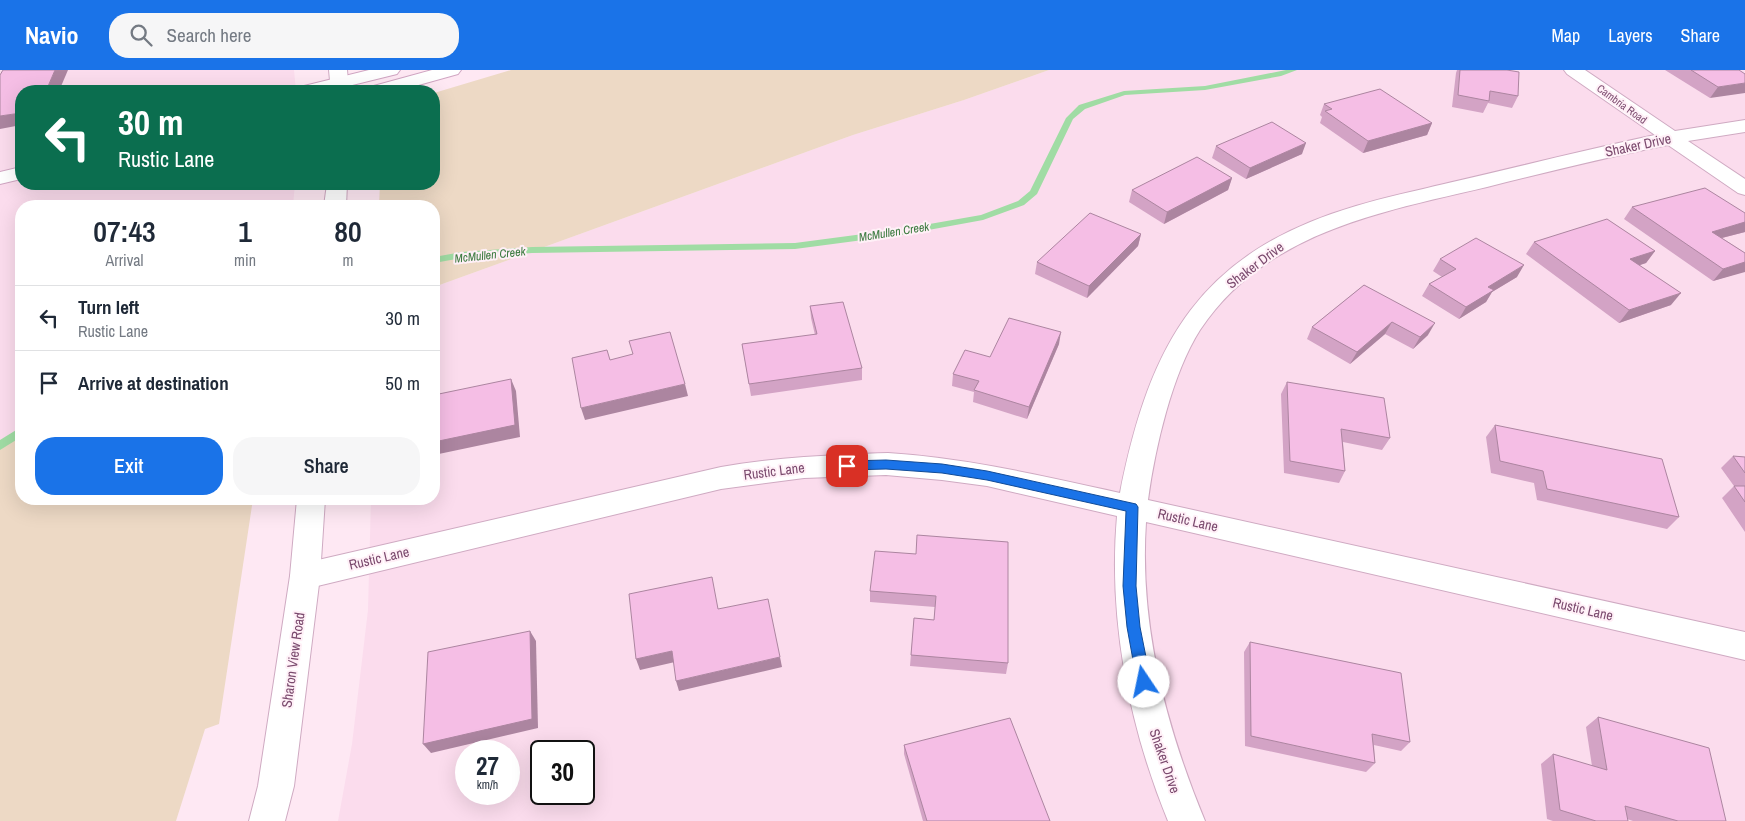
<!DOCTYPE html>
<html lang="en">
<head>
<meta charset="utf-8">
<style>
	:root { --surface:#fff; --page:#f6f6f7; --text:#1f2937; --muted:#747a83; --line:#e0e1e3; --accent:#1a73e8 }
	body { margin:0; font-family:"Archivo Narrow",sans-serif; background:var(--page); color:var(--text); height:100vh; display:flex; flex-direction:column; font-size:19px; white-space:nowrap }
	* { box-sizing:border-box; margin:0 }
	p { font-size:16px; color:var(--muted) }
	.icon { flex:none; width:28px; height:28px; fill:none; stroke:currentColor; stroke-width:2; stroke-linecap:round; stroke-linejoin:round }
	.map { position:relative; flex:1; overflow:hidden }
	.drawer { position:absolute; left:15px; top:130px; width:425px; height:305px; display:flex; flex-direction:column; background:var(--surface); border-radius:20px; box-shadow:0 5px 20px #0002 }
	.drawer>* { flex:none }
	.hud { position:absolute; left:15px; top:15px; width:425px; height:105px; border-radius:20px; box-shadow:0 5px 20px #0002; background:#0b6e4f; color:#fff; overflow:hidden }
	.speed { position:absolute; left:455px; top:670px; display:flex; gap:10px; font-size:25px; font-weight:700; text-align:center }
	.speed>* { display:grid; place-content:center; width:65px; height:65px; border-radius:50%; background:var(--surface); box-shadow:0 5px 20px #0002; line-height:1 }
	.speed small { font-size:12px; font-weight:400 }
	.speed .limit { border:2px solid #111; border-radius:8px; background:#fff; color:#111 }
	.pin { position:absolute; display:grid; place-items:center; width:42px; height:42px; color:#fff; margin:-21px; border-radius:10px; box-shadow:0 2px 8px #0006 }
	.me { position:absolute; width:55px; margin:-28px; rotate:349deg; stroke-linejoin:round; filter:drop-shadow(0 0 4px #0008) }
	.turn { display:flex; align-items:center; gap:18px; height:105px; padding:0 20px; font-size:22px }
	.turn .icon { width:65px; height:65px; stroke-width:2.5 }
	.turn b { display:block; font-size:35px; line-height:42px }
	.eta { display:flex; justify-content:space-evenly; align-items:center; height:85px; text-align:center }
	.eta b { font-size:30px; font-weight:600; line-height:35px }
	.button { display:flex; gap:10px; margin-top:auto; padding:10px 20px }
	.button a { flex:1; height:58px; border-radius:20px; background:var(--accent); color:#fff; font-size:20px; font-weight:600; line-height:58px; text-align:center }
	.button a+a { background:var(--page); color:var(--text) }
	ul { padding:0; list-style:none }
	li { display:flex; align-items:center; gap:15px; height:65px; padding:0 20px; border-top:1px solid var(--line) }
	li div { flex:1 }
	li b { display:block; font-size:19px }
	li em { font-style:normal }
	header { display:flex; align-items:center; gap:30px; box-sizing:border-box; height:70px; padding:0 25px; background:var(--accent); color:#fff }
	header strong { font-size:24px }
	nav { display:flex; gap:28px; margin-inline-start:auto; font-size:18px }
	.search { width:350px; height:45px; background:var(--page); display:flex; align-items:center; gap:12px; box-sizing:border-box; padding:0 18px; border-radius:20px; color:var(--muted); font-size:19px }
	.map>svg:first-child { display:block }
	.residential { fill:#fbdced; fill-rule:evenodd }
	.green { fill:#edd9c5 }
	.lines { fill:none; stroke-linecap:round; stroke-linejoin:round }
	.stream { fill:#a0dca4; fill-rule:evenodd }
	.minor-casing { stroke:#cfaac2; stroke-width:2 }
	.tertiary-casing { stroke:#cfaac2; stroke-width:2 }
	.secondary-casing { stroke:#d0a5c2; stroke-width:2 }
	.minor { fill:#fff; fill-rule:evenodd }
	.tertiary { fill:#fff; fill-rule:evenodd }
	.secondary { fill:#fff; fill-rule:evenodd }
	.wall { fill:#d3a3c5 }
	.shaded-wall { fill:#ac85a0 }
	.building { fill:#f5bee5; stroke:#ac85a0 }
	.route { fill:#1a73e8; stroke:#114b97 }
	.labels { text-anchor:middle; stroke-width:4; stroke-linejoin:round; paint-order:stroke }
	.far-street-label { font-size:11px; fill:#7b4a6e; stroke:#fff0f7 }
	.far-water-label { font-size:12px; font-style:italic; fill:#39793d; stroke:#fff0f7 }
	.street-label { font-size:14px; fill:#7b4a6e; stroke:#fff0f7 }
</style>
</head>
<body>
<header>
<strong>Navio</strong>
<div class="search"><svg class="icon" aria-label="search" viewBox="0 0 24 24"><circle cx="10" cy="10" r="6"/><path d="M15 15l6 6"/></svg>Search here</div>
<nav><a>Map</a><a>Layers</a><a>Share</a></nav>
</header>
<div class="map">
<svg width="1745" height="751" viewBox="0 0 1745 751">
	<rect width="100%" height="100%" fill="#fee8f3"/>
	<g class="residential">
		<polygon points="0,0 294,0 296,21 21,21 21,114 295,114 293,136 21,136 21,363 0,377"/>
		<path d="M1049,0H1745V751H338L352,674L368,540L371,429H434V217L853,65L964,30ZM466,681H509V724H466ZM541,681H584V724H541Z"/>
	</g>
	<g class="green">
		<polygon points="511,0 1049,0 964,30 853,65 434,217 434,136 379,136 380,114 434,114 434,23"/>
		<polygon points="21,363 21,429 253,429 219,654 205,659 176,751 0,751 0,377"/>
	</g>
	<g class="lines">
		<g class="stream">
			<polygon points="1286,0 1297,0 1281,6 1205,20 1125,25 1085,39 1073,49 1037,124 1024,135 983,150 901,165 795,179 532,183 462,188 434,193 434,187 462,182 532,177 795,173 901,159 981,145 1018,131 1030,121 1066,48 1079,35 1124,21 1205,16"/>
			<polygon points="21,357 21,367 0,380 0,370"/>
		</g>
		<defs>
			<path id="minor" d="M1564,0H1585L1675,61L1745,50V62L1688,71L1745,109V125L1738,123L1668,75C1607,87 1547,102 1487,117C1381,142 1265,162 1200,260C1172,304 1155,378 1148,430L1745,562V590L1146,452C1139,555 1166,657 1205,751H1168C1129,656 1108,549 1117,446L987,416L942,410L886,405L804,408L721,419L305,519L294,515L290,506L294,497L305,493L721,397C763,390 804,386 846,385C860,384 874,383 888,383C967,388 1043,406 1120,423C1150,272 1200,182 1356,136C1385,127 1415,121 1444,114C1514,98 1584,80 1655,65L1567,4Z"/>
			<g id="tertiary">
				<polygon points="329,0 347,0 349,21 331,21"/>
				<polygon points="327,114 347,114 346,136 324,136"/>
				<polygon points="297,429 325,429 320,506 294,716 285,751 249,751 258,716 290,506"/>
			</g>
			<g id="secondary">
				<polygon points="369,0 400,0 397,4 328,21 298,21 300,17"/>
				<polygon points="432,0 461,0 458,4 397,21 368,21 370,17"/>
				<polygon points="21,97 21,109 0,114 0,102"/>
			</g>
		</defs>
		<use href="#minor" class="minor-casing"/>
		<use href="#tertiary" class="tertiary-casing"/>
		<use href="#secondary" class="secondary-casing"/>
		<use href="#minor" class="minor"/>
		<use href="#tertiary" class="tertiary"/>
		<use href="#secondary" class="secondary"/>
	</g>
	<g class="wall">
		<polygon points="1457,0 1507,0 1518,26 1512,38 1488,33 1483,43 1452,37 1456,3"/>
		<polygon points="1665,0 1739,0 1710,28"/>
		<polygon points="1324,34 1432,53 1427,65 1363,83 1320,53 1322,47 1320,45"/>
		<polygon points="1216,76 1302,84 1246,109 1212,88"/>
		<polygon points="1232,108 1228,120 1164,154 1129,132 1132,120"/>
		<polygon points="1632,137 1745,143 1745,162 1722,168 1745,183 1745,201 1713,211 1624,149"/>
		<polygon points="1141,164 1138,176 1087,228 1035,204 1037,192"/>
		<polygon points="1534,172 1655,181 1646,193 1640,195 1671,235 1619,253 1526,184"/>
		<polygon points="1440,189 1517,207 1492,222 1486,232 1459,249 1422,226 1429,214 1442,207 1433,201"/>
		<polygon points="1364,215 1428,265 1413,279 1385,264 1350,294 1307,269 1312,257"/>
		<polygon points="810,236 862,298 862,310 751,326 742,274 815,265 811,248"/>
		<polygon points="1059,274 1027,349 973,332 974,322 952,316 953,304 990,287"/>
		<polygon points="1287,312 1390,368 1382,380 1343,372 1345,401 1339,413 1284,403 1281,324"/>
		<polygon points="1495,355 1679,447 1667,459 1537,430 1534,413 1491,403 1486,367"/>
		<polygon points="1733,386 1745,387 1745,462 1722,428 1734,416 1721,398"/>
		<polygon points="916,484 1008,593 1006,604 910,596 914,548 934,550 935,537 870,532 870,521"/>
		<polygon points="1250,572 1410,672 1401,681 1374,675 1375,693 1366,702 1245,676 1244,582"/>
		<polygon points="1598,647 1726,751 1633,751 1627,749 1628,751 1553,751 1547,749 1541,694 1553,684 1592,696 1586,657"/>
		<polygon points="904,675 1050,751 923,751 904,684"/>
	</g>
	<g class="shaded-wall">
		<polygon points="55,0 68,0 59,21 46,21"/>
		<polygon points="1745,13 1745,23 1710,28 1718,17"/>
		<polygon points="21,43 21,55 0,59 0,46"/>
		<polygon points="1432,53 1427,65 1363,83 1368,71"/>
		<polygon points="1306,73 1302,84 1246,109 1250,98"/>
		<polygon points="1232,108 1228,120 1164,154 1167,142"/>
		<polygon points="1745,152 1745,162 1702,173 1712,162"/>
		<polygon points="1141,164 1138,176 1087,228 1089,216"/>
		<polygon points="1655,181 1646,193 1622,201 1630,189"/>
		<polygon points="1745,192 1745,202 1713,211 1723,199"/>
		<polygon points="1524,195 1517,207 1492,222 1486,232 1459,249 1466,237 1488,217"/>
		<polygon points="1681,223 1671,235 1619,253 1629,240"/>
		<polygon points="1392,252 1385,264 1350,294 1357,282"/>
		<polygon points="1435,253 1428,265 1413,279 1420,267"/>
		<polygon points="1061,262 1059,274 1027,349 1029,337"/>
		<polygon points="511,309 516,321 520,367 434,385 434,372"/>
		<polygon points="685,314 688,326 585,350 581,338"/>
		<polygon points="530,561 536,571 538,658 431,683 423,674"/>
		<polygon points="672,581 675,592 640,600 636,589"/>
		<polygon points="780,587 782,597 679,621 676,611"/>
	</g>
	<g class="building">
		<polygon points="3,0 55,0 46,21 21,21 21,43 0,46 0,5"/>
		<polygon points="1460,0 1507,0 1519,2 1518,26 1490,21 1489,31 1458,25"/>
		<polygon points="1691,0 1739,0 1745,4 1745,13 1718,17"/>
		<polygon points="1380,19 1432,53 1368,71 1325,41 1332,39 1324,34"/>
		<polygon points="1272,52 1306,73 1250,98 1216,76"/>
		<polygon points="1197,87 1232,108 1167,142 1132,120"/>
		<polygon points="1705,118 1745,143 1745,152 1712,162 1745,183 1745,192 1723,199 1632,137"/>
		<polygon points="1090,143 1141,164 1089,216 1037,192"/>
		<polygon points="1607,149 1655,181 1630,189 1681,223 1629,240 1534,172"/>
		<polygon points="1476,168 1524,195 1488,217 1494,220 1466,237 1429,214 1456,199 1440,189"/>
		<polygon points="1364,215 1435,253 1420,267 1392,252 1357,282 1312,257"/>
		<polygon points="843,232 862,298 749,314 742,274 817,264 810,236"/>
		<polygon points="1009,248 1061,262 1029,337 974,320 979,311 953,304 965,280 990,287"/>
		<polygon points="670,262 685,314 581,338 572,288 607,280 610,290 633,284 629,271"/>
		<polygon points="511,309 515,355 434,372 434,325"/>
		<polygon points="1287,312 1384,328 1390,368 1341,359 1345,401 1290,391"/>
		<polygon points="1495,355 1662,389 1679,447 1547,419 1543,401 1500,391"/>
		<polygon points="1733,386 1745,387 1745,403"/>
		<polygon points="1734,416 1745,416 1745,432"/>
		<polygon points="917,465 1008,472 1008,593 911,585 914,548 934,550 936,526 870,521 875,481 916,484"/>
		<polygon points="712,507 718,539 768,529 780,587 676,611 672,581 636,589 629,524"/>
		<polygon points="530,561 532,649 423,674 428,582"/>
		<polygon points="1250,572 1401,603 1410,672 1372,664 1375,693 1251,666"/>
		<polygon points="1598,647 1709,678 1726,751 1678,751 1625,736 1628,751 1596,751 1560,740 1553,684 1607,700"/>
		<polygon points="1010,648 1050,751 927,751 904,675"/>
	</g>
	<polygon class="route" points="886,390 942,394 987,401 1136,434 1138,437 1136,516 1140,557 1151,612 1149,616 1144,618 1139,616 1137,612 1127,557 1123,516 1126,441 987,410 942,403 886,399 847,400 841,396 847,391"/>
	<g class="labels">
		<g class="far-street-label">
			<text transform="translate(1622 34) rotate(36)" y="4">Cambria Road</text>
		</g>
		<g class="far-water-label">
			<text transform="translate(894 162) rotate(-9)" y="4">McMullen Creek</text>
			<text transform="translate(490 185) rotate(-6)" y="4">McMullen Creek</text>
		</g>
		<g class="street-label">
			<text transform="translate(1638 75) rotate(-12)" y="5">Shaker Drive</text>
			<text transform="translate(1255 195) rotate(-37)" y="5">Shaker Drive</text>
			<text transform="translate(774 401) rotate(-7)" y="5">Rustic Lane</text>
			<text transform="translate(1188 450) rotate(13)" y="5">Rustic Lane</text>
			<text transform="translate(379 488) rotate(-13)" y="5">Rustic Lane</text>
			<text transform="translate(1583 539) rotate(13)" y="5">Rustic Lane</text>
			<text transform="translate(293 590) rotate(-82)" y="5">Sharon View Road</text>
			<text transform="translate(1165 691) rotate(71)" y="5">Shaker Drive</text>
		</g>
	</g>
</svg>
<div class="speed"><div>27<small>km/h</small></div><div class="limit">30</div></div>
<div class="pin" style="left:847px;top:396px;background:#d93025"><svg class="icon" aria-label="arrive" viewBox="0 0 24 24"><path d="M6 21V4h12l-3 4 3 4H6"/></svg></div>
<svg class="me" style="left:1144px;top:612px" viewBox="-20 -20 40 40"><circle r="19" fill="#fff"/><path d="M0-13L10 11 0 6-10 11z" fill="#1a73e8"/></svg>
<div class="hud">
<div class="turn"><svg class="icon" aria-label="left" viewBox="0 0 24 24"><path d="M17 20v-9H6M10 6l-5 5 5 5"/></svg><div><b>30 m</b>Rustic Lane</div></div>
</div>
<section class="drawer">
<div class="eta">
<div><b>07:43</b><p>Arrival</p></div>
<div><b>1</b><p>min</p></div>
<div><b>80</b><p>m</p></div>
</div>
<ul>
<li><svg class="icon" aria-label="left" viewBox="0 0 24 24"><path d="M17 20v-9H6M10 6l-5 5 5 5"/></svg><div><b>Turn left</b><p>Rustic Lane</p></div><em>30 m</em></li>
<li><svg class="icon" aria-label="arrive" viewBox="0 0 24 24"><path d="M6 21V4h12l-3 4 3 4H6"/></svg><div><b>Arrive at destination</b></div><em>50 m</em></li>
</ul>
<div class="button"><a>Exit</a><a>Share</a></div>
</section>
</div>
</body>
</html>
